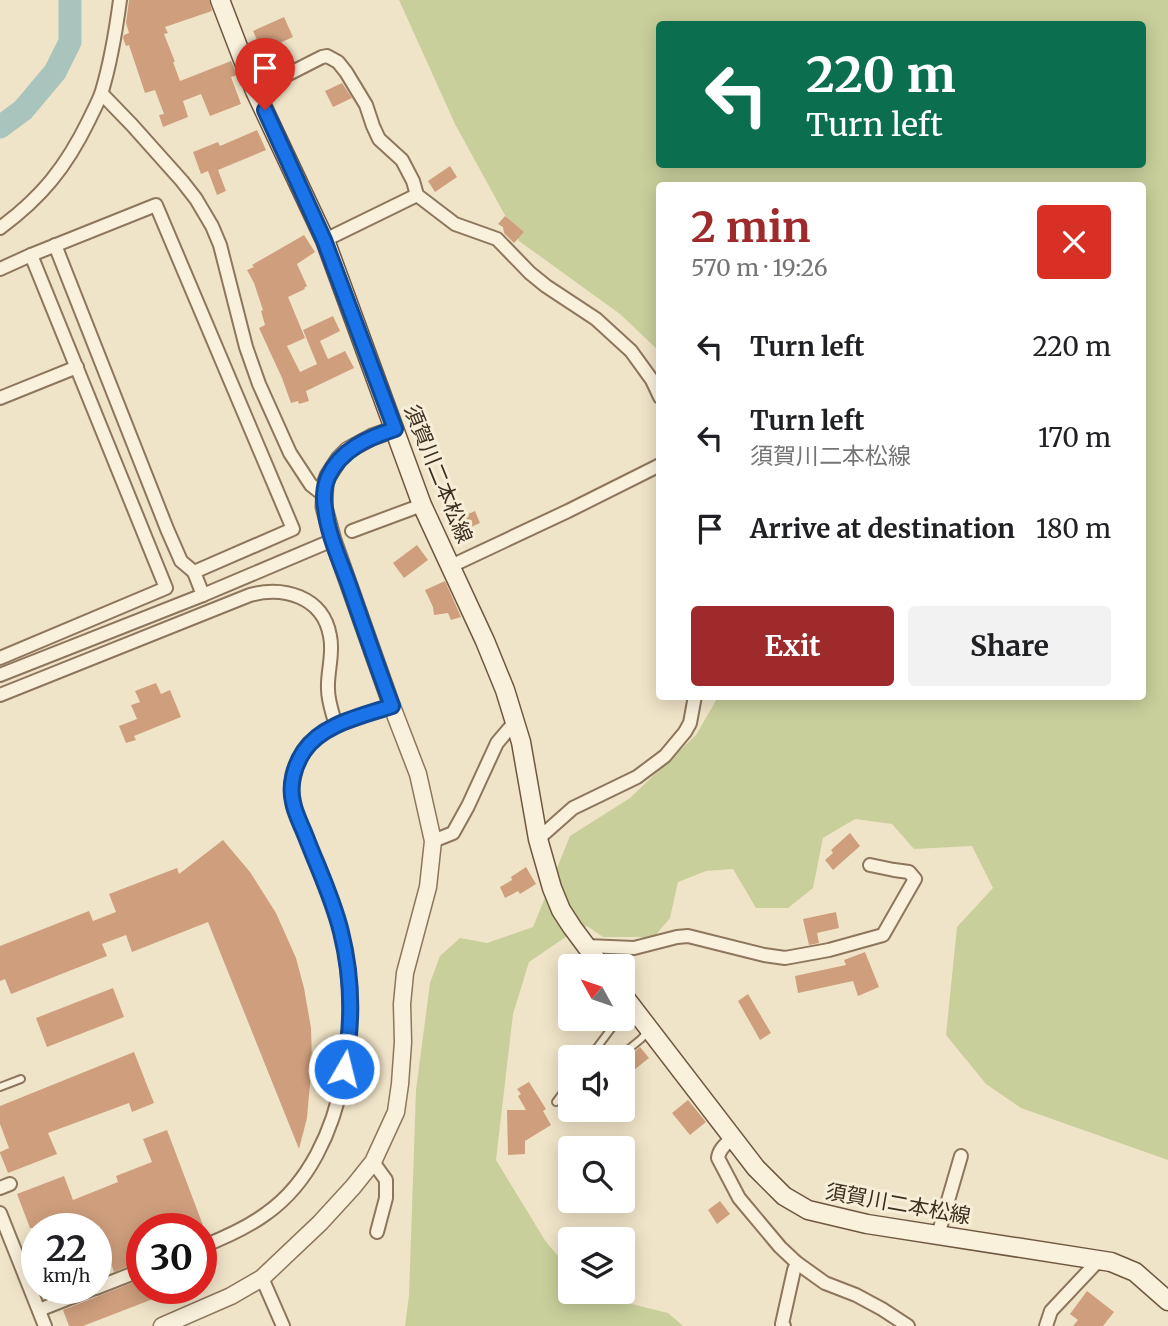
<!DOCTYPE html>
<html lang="en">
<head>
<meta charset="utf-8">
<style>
	:root { --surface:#fff; --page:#f2f2f2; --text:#202124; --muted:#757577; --accent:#9e2a2b }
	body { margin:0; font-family:Merriweather,"Noto Sans JP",serif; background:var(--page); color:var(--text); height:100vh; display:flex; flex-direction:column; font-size:26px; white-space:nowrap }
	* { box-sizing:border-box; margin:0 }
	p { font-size:23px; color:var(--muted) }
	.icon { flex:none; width:38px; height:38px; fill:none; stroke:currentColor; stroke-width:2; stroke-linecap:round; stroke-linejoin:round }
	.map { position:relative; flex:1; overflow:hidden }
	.panel { position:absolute; left:656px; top:182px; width:490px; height:518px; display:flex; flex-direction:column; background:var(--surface); border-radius:7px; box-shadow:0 4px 18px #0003 }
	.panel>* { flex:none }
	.hud { position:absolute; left:656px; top:21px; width:490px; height:147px; border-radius:7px; box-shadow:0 4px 18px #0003; background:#0b6e4f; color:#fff; overflow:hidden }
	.needle { width:46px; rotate:310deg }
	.fabs { position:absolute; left:558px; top:954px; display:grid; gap:14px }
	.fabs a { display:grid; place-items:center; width:77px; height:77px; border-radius:7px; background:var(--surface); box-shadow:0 4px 18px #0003; font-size:35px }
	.speed { position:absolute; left:21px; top:1213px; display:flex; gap:14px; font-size:35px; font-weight:700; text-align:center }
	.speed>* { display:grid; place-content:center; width:91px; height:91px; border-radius:50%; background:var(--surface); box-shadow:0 4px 18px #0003; line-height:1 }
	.speed small { font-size:18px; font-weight:400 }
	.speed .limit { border:10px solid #d22; background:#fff; color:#111 }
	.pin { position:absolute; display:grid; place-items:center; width:60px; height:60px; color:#fff; margin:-72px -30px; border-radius:50% 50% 50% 0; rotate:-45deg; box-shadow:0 0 7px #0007 }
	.pin .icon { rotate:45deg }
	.me { position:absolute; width:77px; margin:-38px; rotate:8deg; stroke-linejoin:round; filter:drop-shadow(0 0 5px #0008) }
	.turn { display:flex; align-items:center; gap:24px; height:147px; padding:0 35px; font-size:32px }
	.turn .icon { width:91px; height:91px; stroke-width:2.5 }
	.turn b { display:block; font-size:49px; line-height:60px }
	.round { display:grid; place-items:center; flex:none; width:74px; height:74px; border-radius:7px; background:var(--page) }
	.headline { display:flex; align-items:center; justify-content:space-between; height:119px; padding:0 35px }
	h1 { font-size:42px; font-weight:700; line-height:52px; color:var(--accent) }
	.primary-button { display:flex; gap:14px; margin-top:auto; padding:14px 35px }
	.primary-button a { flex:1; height:80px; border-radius:7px; background:var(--accent); color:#fff; font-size:28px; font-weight:700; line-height:80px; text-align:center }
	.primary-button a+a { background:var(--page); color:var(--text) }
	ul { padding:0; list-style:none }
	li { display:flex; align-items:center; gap:21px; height:91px; padding:0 35px }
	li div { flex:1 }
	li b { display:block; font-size:26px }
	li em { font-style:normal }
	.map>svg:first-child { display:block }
	.green { fill:#c9cf9b; fill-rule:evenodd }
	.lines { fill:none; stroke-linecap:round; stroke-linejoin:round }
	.river { stroke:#a9c4bc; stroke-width:23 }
	.building { fill:#cf9f7d }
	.service-casing { stroke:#8d765c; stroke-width:10 }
	.minor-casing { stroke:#8d765c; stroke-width:16 }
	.tertiary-casing { stroke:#8d765c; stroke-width:19 }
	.secondary-casing { stroke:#6f573f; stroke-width:21 }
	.service { stroke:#faf1dc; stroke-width:6 }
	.minor { stroke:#faf1dc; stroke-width:12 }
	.tertiary { stroke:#faf1dc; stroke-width:16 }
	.secondary { stroke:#faf1dc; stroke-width:18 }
	.route-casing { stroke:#114b97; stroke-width:18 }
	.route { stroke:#1a73e8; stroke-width:12 }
	.labels { text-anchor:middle; stroke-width:6; stroke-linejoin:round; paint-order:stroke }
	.street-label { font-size:21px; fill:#3d2e20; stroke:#f7eed8 }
</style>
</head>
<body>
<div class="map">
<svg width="1168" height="1326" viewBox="0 0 1168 1326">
	<rect width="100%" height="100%" fill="#f0e4c8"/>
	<path class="green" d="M399,0H1168V1160L1021,1108L986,1084L946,1035L957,927L993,888L972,846L914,849L892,824L855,819L823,838L813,888L788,908H756L733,869L706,871L678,882L670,918L654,937H603L587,926L573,932L529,962L513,1014L496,1160L546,1242L570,1270V1292H589L591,1294L668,1313L683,1326H405L409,1295L416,1090L430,983L440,956L460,938L487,943L533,927L570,836L630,798L696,735L718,697L1143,696V186H660V352L620,314L519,241L455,124ZM660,24H1143V164H660Z"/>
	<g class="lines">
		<polyline class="river" points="0,127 23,110 55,72 70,42 70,0"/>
	</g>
	<g class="building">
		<polygon points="129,0 209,0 212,11 165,27 168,33 164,34 175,62 173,62 180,81 231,61 237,75 231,77 241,104 210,116 201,94 183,101 188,117 163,127 159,115 164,114 155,90 145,93 129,45 126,46 123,38 124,35 129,33 126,23"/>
		<polygon points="284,17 293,37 262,51 253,31"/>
		<polygon points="342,83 352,98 333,107 325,91"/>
		<polygon points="257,130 266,150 218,170 226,191 217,195 208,171 201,174 193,152 218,142 220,146"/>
		<polygon points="450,166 457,177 435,192 428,181"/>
		<polygon points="505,216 524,232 514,243 504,233 503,227 498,224"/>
		<polygon points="304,235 315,252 297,264 307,286 304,288 305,289 288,297 305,338 287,346 300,372 317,364 303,330 333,316 340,331 320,341 328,359 345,351 354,368 306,391 309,401 299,404 298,401 291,403 282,378 259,328 265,325 261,311 263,310 254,283 247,270 254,267 252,265"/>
		<polygon points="475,511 480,523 455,534 450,522"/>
		<polygon points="417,545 428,560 404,578 393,563"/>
		<polygon points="445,581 461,617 451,620 448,613 434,615 433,607 425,590"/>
		<polygon points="156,683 161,694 170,690 181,717 134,736 136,740 126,743 119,726 137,719 131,705 140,702 135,691"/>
		<polygon points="850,833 860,846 833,870 825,860 833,853 831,850"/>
		<polygon points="223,840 250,872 276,913 296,958 304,988 311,1028 312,1061 307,1118 299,1149 208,922 132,952 126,935 102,944 107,956 11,994 5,979 0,981 0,946 89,911 93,921 116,912 109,894 177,868 179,874"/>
		<polygon points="526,867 536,884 520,894 518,891 505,898 500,887 512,880 511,877"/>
		<polygon points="836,912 839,928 817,933 819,943 809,945 803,919"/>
		<polygon points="865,952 879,987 858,996 853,981 798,993 795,976 846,965 844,960"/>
		<polygon points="113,988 124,1017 47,1047 36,1018"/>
		<polygon points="748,994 771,1033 760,1040 738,1001"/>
		<polygon points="640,1047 649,1058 629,1074 623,1066 623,1062"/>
		<polygon points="134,1052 154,1103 132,1112 129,1103 48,1133 57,1154 8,1173 0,1153 0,1152 9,1148 0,1124 0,1106"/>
		<polygon points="529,1082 546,1109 543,1111 551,1125 525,1141 525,1154 508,1155 507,1110 526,1110 518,1096 521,1094 517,1089"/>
		<polygon points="688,1100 706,1122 690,1135 672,1113"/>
		<polygon points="167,1130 204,1228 142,1228 142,1261 114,1272 112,1266 96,1272 96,1228 30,1228 17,1194 64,1176 73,1200 118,1182 116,1176 152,1162 143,1139"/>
		<polygon points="720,1201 730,1214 717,1224 708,1210"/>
		<polygon points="142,1279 142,1288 179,1289 83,1326 69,1326 63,1310"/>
		<polygon points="1087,1291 1114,1312 1103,1326 1073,1326 1078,1320 1070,1314"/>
	</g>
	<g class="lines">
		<defs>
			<g id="service">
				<polyline points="590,1057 619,1018"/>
				<polyline points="619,1057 641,1039 649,1030"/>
				<polyline points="0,1087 21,1079"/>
				<polyline points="556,1102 570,1083"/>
			</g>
			<g id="minor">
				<polyline points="255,91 322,57 327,56 338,62 346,72 366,105 373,126 379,139 402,160 413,181 417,195 455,224 497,239 530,273 546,286 596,319 631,351 652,380 660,397"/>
				<polyline points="102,94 132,125 182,181 196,199 212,226 220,245 246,347 259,384 290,453 311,485 325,496"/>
				<path d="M0,228C42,197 66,167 89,120C93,111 99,101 102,91C111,61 116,30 120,0"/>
				<polyline points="325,240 417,195"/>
				<polyline points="55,245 167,529 181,561 194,572"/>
				<polyline points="0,269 31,255 156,205 293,529 194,572 203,595"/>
				<polyline points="0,398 77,367"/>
				<polyline points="352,531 422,505"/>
				<polyline points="451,566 568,511 660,465"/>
				<polyline points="0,658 166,588 31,255"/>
				<polyline points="0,675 203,595 333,540"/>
				<path d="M0,695L250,595C283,586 323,596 330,636C334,654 327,672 328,689C328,702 333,714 336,726"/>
				<polyline points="538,839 573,808 637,777 665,756 685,732 690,723 695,696"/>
				<polyline points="433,841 453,833 468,806 497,743 514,723"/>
				<polyline points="586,946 634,948 677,937 688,936 764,955 785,958 829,950 883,935 915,879 909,872 894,870 870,865"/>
				<path d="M732,1138C726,1144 719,1149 718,1158L739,1198L780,1247L797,1263L825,1283L856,1295L882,1309L908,1326"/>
				<polyline points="373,1162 386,1180 386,1198 377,1232"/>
				<polyline points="0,1188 10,1184"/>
				<polyline points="0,1213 45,1326"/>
				<polyline points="938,1235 961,1156"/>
				<path d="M201,1247C224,1238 247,1228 267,1213C350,1154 365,1006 336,915C328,889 316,863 306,836C301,825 295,813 293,802C291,790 292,777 296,765C311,727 357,718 392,706"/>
				<polyline points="262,1278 283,1326"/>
				<polyline points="96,1288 142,1270"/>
				<polyline points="39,1310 95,1288"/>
				<polyline points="784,1326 782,1324 794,1270 797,1263"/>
				<polyline points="1046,1326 1051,1311 1099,1260"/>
			</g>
			<polyline id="tertiary" points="162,1326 231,1296 262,1278 320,1223 353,1187 373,1162 396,1112 400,1084 403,1042 402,1004 405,973 428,887 433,841 418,774 391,704 333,540 324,507 325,484 328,476 339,459 348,450 372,437 395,429"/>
			<g id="secondary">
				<polyline points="220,0 255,91 325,240 422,505 485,641 505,690 521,742 538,839 552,888 561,910 572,927 601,966"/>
				<polyline points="623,995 756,1168 784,1196 808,1210 867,1224 1111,1262 1135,1272 1168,1301"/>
			</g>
		</defs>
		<use href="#service" class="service-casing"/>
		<use href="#minor" class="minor-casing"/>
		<use href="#tertiary" class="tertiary-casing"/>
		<use href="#secondary" class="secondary-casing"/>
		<use href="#service" class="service"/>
		<use href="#minor" class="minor"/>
		<use href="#tertiary" class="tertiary"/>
		<use href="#secondary" class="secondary"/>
	</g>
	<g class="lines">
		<defs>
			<path id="route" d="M265,110L324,240L395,429C368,438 341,449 328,477C324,486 323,499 325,508C328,535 340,560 349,585C363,625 377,666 392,706C362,716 322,724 304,751C294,766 289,785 293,802C295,814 302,826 306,837C318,868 333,899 341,932C352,976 353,1024 344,1069"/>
		</defs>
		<use href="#route" class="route-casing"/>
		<use href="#route" class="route"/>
	</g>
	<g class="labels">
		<g class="street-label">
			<text transform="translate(438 474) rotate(68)" y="7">須賀川二本松線</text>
			<text transform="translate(898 1204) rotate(10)" y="7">須賀川二本松線</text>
		</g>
	</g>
</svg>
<div class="fabs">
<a><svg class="needle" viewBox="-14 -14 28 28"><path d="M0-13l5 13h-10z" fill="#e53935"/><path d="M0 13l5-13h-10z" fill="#757577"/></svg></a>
<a><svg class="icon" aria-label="sound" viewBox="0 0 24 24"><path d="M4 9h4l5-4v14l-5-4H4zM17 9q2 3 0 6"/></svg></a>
<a><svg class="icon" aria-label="search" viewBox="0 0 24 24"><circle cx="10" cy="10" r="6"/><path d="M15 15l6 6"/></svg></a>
<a><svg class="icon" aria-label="layers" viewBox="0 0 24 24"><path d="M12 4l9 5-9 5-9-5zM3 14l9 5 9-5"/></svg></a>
</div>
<div class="speed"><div>22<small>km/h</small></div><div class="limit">30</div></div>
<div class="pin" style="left:265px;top:110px;background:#d93025"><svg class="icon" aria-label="arrive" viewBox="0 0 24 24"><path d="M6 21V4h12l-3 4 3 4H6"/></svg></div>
<svg class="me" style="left:344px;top:1069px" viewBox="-20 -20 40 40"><circle r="17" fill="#1a73e8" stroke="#fff" stroke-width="3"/><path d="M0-11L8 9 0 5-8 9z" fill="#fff"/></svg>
<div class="hud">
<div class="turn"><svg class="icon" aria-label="left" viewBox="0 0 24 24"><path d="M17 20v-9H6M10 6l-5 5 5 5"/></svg><div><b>220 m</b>Turn left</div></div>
</div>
<section class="panel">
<div class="headline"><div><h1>2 min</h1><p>570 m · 19:26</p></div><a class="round" style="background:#d93025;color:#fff"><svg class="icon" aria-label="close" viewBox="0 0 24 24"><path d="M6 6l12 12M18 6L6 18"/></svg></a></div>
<ul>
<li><svg class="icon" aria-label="left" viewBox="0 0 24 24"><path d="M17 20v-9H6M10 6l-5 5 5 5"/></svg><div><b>Turn left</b></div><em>220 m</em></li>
<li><svg class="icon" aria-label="left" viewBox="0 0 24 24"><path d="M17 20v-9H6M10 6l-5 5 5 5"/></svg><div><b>Turn left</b><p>須賀川二本松線</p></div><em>170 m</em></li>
<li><svg class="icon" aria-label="arrive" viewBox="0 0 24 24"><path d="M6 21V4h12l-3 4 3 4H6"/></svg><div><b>Arrive at destination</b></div><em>180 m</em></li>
</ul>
<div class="primary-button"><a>Exit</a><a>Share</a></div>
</section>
</div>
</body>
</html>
